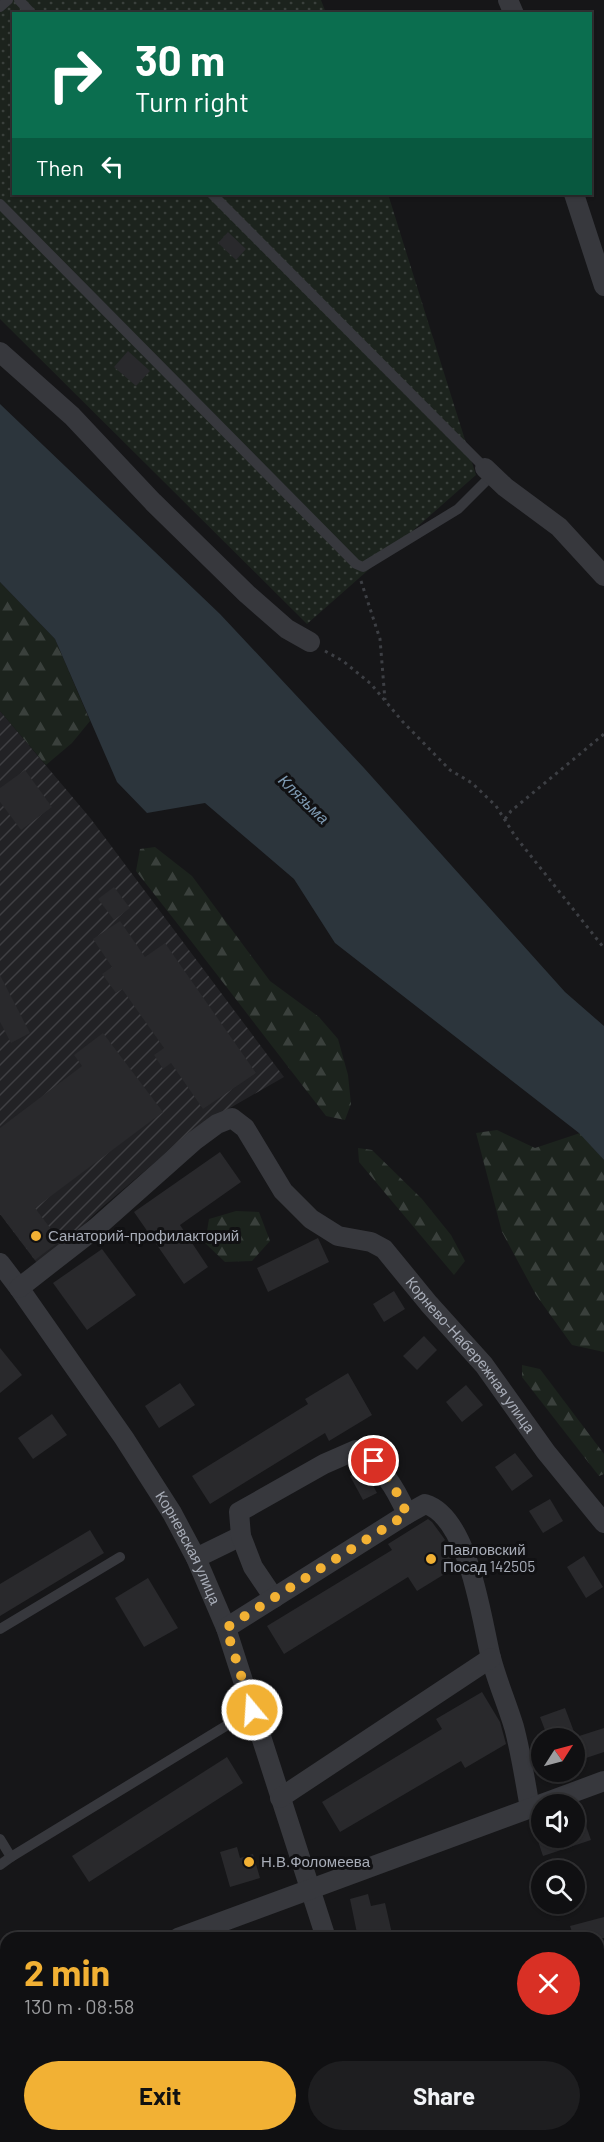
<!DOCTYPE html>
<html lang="en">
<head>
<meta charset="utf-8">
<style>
	:root { --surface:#101012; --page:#1e1e20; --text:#f1f3f6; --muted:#9c9d9f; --line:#303032; --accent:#f2b134 }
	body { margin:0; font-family:Barlow,sans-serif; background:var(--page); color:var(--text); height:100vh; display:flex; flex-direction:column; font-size:22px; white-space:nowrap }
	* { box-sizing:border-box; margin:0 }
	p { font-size:20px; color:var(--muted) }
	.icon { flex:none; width:33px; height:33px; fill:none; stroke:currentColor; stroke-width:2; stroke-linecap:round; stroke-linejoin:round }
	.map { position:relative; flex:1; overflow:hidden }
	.side { position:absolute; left:0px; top:1932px; width:604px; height:210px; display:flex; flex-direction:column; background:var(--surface); border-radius:18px 18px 0 0; box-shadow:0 2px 4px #0004,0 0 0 2px var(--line) }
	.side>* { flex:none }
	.top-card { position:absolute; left:12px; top:12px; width:580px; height:183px; border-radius:0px; box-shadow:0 2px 4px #0004,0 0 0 2px var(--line); background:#0b6e4f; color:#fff; overflow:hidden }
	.needle { width:39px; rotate:54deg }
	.controls { position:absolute; left:531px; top:1728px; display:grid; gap:12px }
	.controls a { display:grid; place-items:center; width:54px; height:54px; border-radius:50%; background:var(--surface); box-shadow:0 2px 4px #0004,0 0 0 2px var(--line); font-size:30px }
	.pin { position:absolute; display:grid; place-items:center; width:51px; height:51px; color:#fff; margin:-26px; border:3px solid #fff; border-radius:50%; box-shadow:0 2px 6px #0007 }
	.me { position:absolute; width:66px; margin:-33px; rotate:342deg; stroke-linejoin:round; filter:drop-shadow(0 0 4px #0008) }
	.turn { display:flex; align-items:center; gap:21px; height:126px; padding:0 24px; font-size:27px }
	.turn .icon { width:78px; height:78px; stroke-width:2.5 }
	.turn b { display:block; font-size:42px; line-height:51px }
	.then { display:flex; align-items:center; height:57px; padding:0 24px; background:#0003; gap:12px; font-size:22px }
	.round { display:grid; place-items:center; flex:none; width:63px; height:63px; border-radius:32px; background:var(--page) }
	.summary { display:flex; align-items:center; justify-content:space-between; height:102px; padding:0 24px }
	h1 { font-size:36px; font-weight:700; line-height:45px; color:var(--accent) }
	.action { display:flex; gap:12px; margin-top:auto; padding:12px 24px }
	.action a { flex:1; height:69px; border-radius:36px; background:var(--accent); color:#111; font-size:24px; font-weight:700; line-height:69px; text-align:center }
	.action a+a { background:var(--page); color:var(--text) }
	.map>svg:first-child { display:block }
	.industrial { fill:url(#industrial-furrows) }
	.forest { fill:url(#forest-firs) }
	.garden { fill:url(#garden-dots) }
	.water { fill:#2c353c }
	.building { fill:#29292c }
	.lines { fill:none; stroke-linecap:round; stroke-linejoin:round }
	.path { stroke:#3d3f44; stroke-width:3; stroke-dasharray:3 4.5; stroke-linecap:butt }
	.lane { stroke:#37383d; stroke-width:10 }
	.street { stroke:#37383d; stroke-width:20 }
	.secondary { stroke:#45474d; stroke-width:28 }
	.route { stroke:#f2b134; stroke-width:10; stroke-dasharray:0 18 }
	.poi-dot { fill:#f2b134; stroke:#111113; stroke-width:2 }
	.labels { text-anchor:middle; stroke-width:6; stroke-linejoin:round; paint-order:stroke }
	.poi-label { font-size:15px; fill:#a8adb8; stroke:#111113; text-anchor:start }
	.street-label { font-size:15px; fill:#a8adb8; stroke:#111113 }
	.water-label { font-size:16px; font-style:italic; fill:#7f9bb3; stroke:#111113 }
</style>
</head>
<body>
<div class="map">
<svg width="604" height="2142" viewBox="0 0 604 2142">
	<defs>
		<pattern id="industrial-furrows" width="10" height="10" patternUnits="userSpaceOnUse" patternTransform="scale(1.5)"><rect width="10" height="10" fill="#222225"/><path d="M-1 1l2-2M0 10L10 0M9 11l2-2" fill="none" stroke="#3f3f43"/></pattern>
		<pattern id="forest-firs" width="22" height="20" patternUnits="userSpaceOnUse" patternTransform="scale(1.5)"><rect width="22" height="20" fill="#1c231d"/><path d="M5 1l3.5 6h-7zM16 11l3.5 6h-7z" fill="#3a403c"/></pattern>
		<pattern id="garden-dots" width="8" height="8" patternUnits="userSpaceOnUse" patternTransform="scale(1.5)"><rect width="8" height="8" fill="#1c231d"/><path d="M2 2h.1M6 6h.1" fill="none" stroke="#3a403c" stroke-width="1.8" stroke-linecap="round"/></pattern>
	</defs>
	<rect width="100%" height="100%" fill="#161618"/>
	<polygon class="industrial" points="0,711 91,819 284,1077 230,1108 160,1158 100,1209 62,1245 37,1263 0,1214"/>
	<g class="forest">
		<polygon points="0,582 55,639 90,721 72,743 46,765 0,711"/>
		<polygon points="155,847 192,876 270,981 319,1017 338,1039 348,1075 351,1104 345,1120 326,1116 191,941 136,871 140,849"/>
		<polygon points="497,1130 535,1148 580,1133 604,1160 604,1352 572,1345 536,1295 502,1232 476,1133"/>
		<polygon points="358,1148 372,1150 422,1199 451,1235 465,1261 454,1275 359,1162"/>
		<polygon points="236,1211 259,1212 270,1241 252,1261 225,1262 205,1243 209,1219"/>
		<polygon points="522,1365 540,1369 604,1454 604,1474 599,1476 522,1377"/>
	</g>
	<polygon class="garden" points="0,0 321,0 326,13 14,14 14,194 388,194 476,475 307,624 0,319"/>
	<polygon class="water" points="0,404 220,614 364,768 565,992 604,1026 604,1160 579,1133 335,943 294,879 205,803 147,813 117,782 55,639 0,582"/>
	<g class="building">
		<polygon points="228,232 246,249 236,260 218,243"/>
		<polygon points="128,351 150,371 136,386 114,367"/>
		<polygon points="25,770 52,807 21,830 0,802 0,788"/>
		<polygon points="114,887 130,908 114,920 98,899"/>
		<polygon points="120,921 145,957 165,943 256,1073 203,1109 171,1063 163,1069 154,1055 164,1048 122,989 116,993 102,974 112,967 93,939"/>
		<polygon points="0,975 30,1033 11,1043 0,1022"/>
		<polygon points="103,1033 163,1112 35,1208 60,1241 35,1260 0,1214 0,1128 82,1066 74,1055"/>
		<polygon points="220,1152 241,1182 180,1225 208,1267 184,1284 134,1212"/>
		<polygon points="318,1238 329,1262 268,1292 257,1268"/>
		<polygon points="102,1249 136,1295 87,1330 53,1283"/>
		<polygon points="394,1291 405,1309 384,1322 373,1304"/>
		<polygon points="424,1336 437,1350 417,1370 403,1356"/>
		<polygon points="0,1348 22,1375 0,1393"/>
		<polygon points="348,1373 372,1415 329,1441 325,1433 210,1504 192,1476 308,1404 305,1399"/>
		<polygon points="180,1383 195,1405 159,1428 145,1406"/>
		<polygon points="466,1385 483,1405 462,1422 446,1402"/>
		<polygon points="52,1414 67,1435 33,1459 18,1438"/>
		<polygon points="515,1453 533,1476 512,1491 495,1467"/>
		<polygon points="362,1470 367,1474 377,1493 363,1500 350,1476"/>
		<polygon points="550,1499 563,1521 543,1533 529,1511"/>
		<polygon points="428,1519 432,1522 443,1537 445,1540 441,1543 456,1567 417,1591 408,1577 284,1654 267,1626 392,1550 388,1544"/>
		<polygon points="90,1530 104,1553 0,1616 0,1584"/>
		<polygon points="584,1556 603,1587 586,1598 567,1567"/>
		<polygon points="148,1578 178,1628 144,1647 115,1598"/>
		<polygon points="482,1692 500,1722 506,1744 465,1768 461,1761 340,1832 322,1802 442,1729 436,1719"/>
		<polygon points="565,1708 576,1737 604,1728 604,1752 574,1762 574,1738 548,1738 540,1717"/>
		<polygon points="227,1757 243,1783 89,1882 72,1856"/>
		<polygon points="578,1803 591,1840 543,1856 537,1838 574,1838 574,1805"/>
		<polygon points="237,1847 240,1858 253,1854 260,1878 230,1887 220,1852"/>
		<polygon points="368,1894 371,1906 385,1903 393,1938 358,1938 350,1899"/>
		<polygon points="604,1917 604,1938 574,1938 570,1926"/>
	</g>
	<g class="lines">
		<g class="path">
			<polyline points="361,581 380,639 385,700"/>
			<polyline points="325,651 343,661 371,684 403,722 450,770 472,783 496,806 515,836 604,948"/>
			<polyline points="505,819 511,811 604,734"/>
		</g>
		<g class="lane">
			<polyline points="19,0 32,14"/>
			<polyline points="0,7 8,0"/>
			<polyline points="212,194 485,468"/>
			<polyline points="0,204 356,564 363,567 458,509 492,475"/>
			<polyline points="0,1629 120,1557"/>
			<polyline points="0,1839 11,1857 0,1865"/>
			<polyline points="11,1857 252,1710"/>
		</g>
		<g class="street">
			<polyline points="508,0 514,14"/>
			<polyline points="574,194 604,286"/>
			<polyline points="0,352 72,416 153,502 247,594 287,629 310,642"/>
			<polyline points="485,468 505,487 559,527 604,576"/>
			<path id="s1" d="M0,1263L19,1288L124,1438L172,1513L196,1558L226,1628L326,1938"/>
			<path id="s2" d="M19,1288L96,1228L194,1141L217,1124L232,1118L245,1128L283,1191L311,1219L338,1236L371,1242L384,1249L429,1304L484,1365L546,1452L604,1523"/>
			<polyline points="196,1558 241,1536"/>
			<path d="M274,1598L253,1567L241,1536L239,1512L324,1464L356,1450C383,1468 394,1485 407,1514"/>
			<path d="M226,1628L407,1514L425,1504C469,1517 481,1618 491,1658C497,1681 507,1704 514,1727C521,1753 525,1781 530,1808"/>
			<polyline points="280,1798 491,1658"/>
			<polyline points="178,1938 604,1781"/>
			<polyline points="0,2003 6,2000"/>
			<polyline points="387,2136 389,2142"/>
		</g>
		<polyline class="secondary" points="0,2111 6,2121"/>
	</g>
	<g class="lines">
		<polyline class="route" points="252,1710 226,1628 407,1514 393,1485 374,1461"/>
	</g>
	<g class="poi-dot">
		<circle cx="36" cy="1236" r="6"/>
		<circle cx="431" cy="1559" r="6"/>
		<circle cx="249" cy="1862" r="6"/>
	</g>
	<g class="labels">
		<g class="poi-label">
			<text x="48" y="1241">Санаторий-профилакторий</text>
			<text x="443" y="1555">Павловский<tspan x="443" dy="17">Посад 142505</tspan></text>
			<text x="261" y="1867">Н.В.Фоломеева</text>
		</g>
		<g class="street-label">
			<text dy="5" stroke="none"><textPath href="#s2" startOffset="620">Корнево-Набережная улица</textPath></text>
			<text dy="5" stroke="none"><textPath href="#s1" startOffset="342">Корневская улица</textPath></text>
		</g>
		<g class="water-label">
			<text transform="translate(304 799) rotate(44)" y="6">Клязьма</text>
		</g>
	</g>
</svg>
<div class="controls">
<a><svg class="needle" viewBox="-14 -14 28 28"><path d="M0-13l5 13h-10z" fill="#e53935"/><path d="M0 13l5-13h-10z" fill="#9c9d9f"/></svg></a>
<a><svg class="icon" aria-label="sound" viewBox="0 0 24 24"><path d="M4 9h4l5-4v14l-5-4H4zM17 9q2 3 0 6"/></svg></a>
<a><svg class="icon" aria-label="search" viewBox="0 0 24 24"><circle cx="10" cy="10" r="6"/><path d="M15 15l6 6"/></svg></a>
</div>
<div class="pin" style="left:374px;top:1461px;background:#d93025"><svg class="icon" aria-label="arrive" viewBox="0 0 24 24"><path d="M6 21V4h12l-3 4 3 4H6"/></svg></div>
<svg class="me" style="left:252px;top:1710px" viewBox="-20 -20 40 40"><circle r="17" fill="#f2b134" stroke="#fff" stroke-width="3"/><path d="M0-11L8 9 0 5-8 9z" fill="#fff"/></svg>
<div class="top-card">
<div class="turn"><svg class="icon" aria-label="right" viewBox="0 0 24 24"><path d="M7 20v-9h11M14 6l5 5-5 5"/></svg><div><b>30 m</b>Turn right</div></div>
<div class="then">Then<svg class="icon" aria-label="left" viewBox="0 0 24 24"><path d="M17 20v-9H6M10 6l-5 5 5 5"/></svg></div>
</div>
<section class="side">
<div class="summary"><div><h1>2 min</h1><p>130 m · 08:58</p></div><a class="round" style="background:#d93025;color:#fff"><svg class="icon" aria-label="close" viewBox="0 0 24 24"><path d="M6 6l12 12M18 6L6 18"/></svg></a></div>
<div class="action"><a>Exit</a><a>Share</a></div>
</section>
</div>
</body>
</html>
